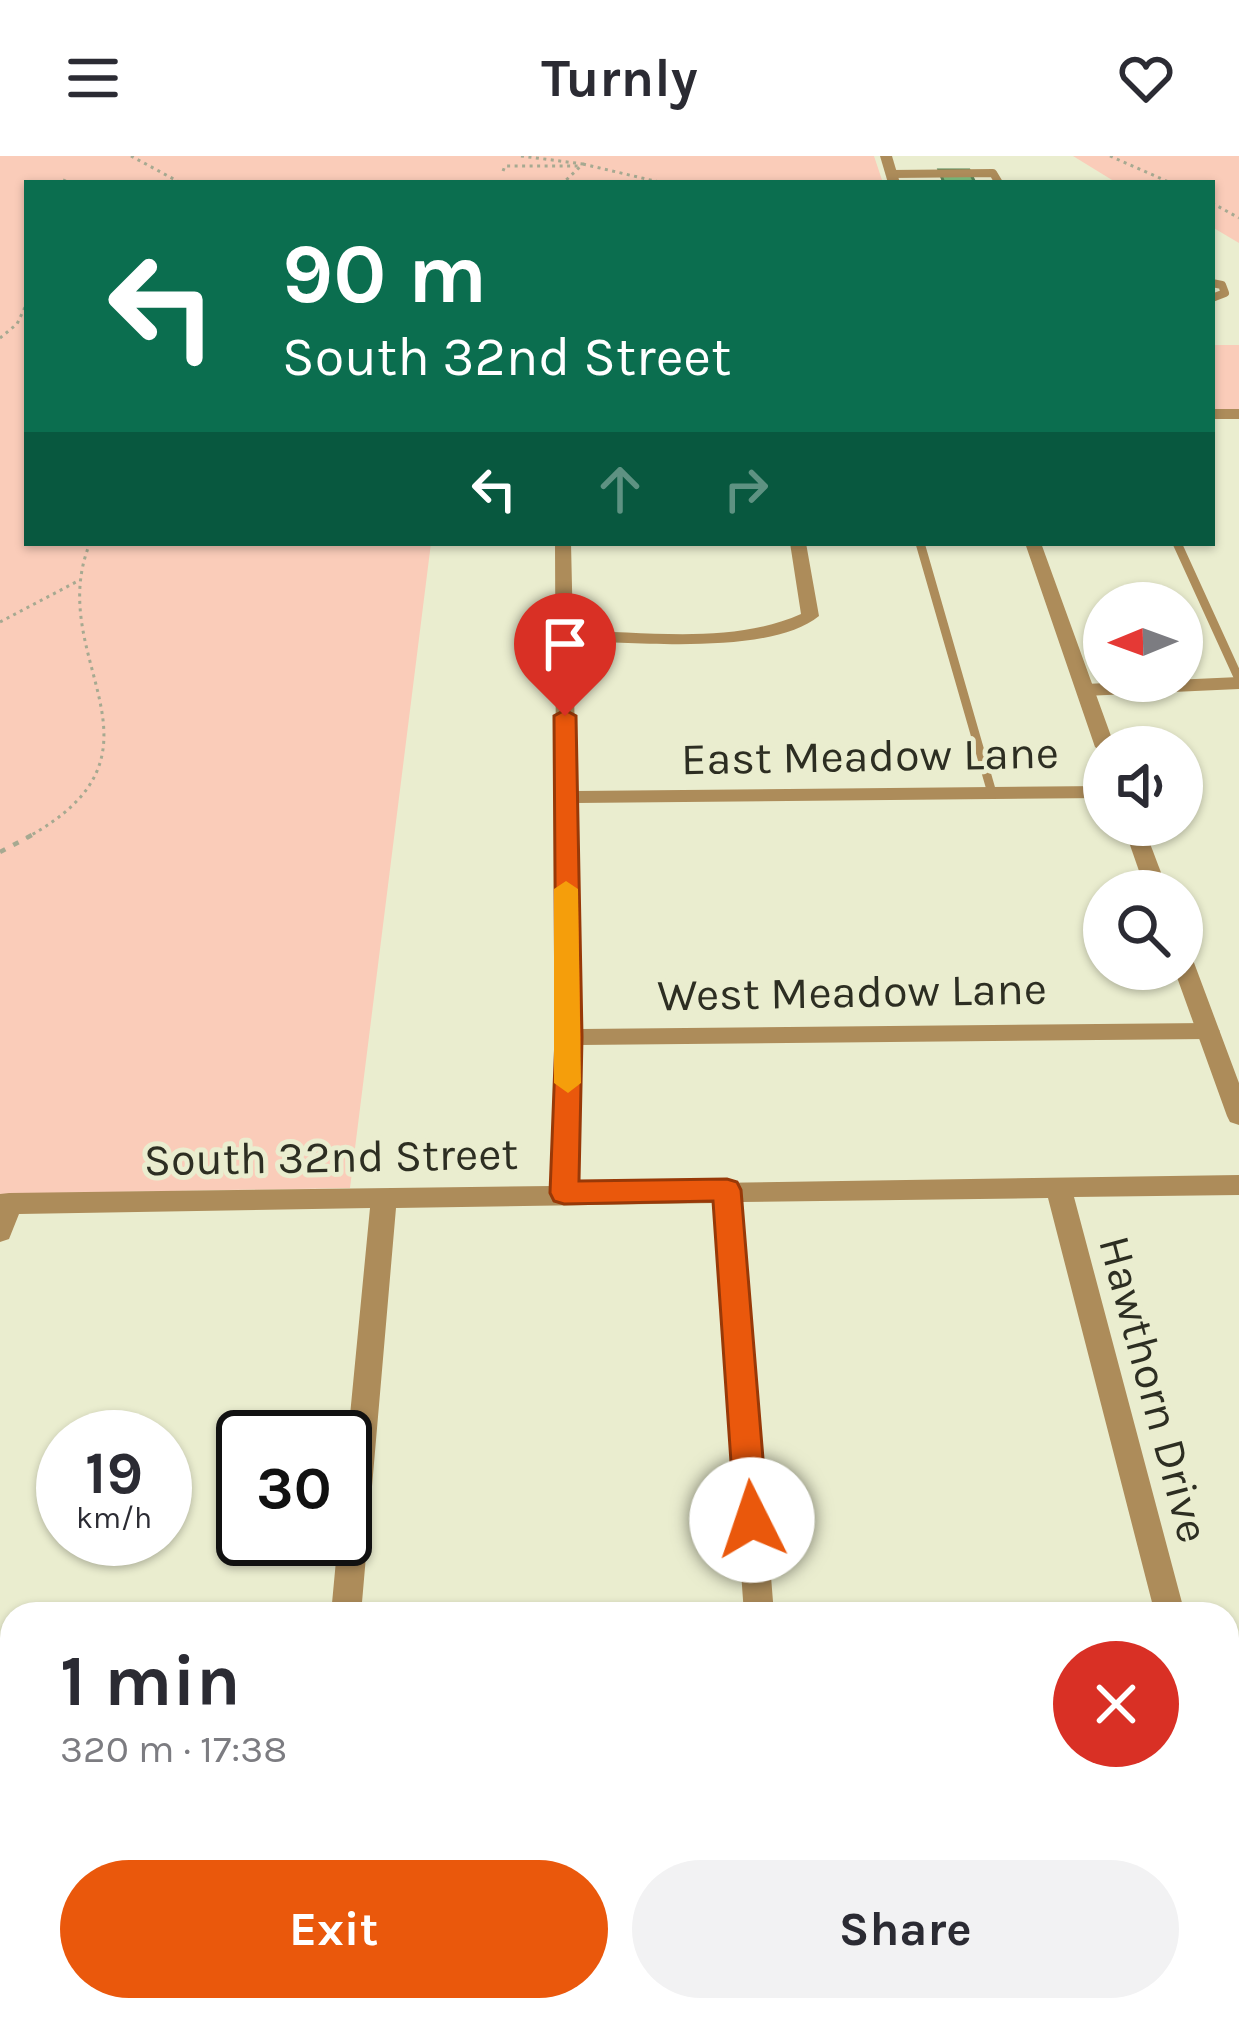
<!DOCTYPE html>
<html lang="en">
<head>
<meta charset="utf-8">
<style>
	:root { --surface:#fff; --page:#f2f2f3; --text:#2b2b33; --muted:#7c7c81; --accent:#ea580c }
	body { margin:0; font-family:Karla,sans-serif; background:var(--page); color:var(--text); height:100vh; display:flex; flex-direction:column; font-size:45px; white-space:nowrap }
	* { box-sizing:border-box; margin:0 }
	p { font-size:39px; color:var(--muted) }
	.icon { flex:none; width:66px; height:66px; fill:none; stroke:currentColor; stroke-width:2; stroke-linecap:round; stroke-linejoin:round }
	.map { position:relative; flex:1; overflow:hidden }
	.panel { position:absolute; left:0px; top:1446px; width:1239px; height:420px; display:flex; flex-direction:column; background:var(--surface); border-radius:36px 36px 0 0; box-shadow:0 3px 9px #0004 }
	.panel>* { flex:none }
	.top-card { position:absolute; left:24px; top:24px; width:1191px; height:366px; border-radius:0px; box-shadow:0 3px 9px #0004; background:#0b6e4f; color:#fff; overflow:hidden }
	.needle { width:78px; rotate:269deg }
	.buttons { position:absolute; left:1083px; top:426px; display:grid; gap:24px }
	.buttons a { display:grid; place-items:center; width:120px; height:120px; border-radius:50%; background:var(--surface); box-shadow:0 3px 9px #0004; font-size:60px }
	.speed { position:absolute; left:36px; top:1254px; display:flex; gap:24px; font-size:60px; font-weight:700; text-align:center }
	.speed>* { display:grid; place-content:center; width:156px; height:156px; border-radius:50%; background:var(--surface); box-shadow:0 3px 9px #0004; line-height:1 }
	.speed small { font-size:30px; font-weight:400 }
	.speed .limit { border:6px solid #111; border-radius:18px; background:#fff; color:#111 }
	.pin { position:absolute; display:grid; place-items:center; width:102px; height:102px; color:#fff; margin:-123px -51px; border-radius:50% 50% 50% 0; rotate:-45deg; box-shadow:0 0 12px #0007 }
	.pin .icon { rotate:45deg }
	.me { position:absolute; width:132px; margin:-66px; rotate:356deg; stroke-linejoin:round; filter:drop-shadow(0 0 9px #0008) }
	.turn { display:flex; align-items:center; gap:42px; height:252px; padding:0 60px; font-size:54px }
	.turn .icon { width:156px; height:156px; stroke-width:2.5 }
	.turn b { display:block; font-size:84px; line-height:102px }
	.lanes { display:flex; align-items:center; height:114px; padding:0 60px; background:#0003; justify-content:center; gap:60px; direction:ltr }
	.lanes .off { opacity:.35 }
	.round { display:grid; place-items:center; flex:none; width:126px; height:126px; border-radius:63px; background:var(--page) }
	.headline { display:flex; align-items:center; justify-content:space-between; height:204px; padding:0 60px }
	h1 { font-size:72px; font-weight:700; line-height:90px }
	.primary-button { display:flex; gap:24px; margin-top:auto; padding:24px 60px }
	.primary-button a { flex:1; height:138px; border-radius:72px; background:var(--accent); color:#fff; font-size:48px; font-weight:700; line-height:138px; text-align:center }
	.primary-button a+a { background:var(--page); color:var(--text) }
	header { display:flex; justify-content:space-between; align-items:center; height:156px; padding:0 60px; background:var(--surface); font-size:54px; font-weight:700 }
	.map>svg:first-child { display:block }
	.green { fill:#faccb9 }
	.building { fill:#7abe7e; stroke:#558558; stroke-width:3 }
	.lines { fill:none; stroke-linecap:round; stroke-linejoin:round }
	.path-far1 { stroke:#a6a991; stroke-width:3; stroke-dasharray:3 4.5; stroke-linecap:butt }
	.path { stroke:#a6a991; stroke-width:4.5; stroke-dasharray:6 9; stroke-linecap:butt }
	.service-far2 { stroke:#ad8c5a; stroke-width:8 }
	.service-far1 { stroke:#ad8c5a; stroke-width:9 }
	.service { stroke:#ad8c5a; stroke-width:15 }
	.minor { fill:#ad8c5a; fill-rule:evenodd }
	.tertiary { fill:#ad8c5a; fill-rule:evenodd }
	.route { fill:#ea580c; stroke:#983908; stroke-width:3 }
	.slow { fill:#f59e0b }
	.labels { text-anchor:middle; stroke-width:10; stroke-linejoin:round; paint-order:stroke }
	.street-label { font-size:45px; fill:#2d2e22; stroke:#eaedcf }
</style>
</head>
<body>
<header><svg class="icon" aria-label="menu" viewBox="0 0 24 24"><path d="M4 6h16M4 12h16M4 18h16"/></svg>Turnly<svg class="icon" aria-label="heart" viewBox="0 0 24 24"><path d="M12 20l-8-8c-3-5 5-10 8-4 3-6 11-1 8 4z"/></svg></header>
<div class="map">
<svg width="1239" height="1866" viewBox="0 0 1239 1866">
	<rect width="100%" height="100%" fill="#eaedcf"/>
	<g class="green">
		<polygon points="0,0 874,0 883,27 27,27 27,387 431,387 350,1032 0,1038"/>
		<polygon points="1073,0 1239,0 1239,87 1212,71 1212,27 1117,27"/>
		<rect x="1212" y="189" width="27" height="66"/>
	</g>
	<polygon class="building" points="939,14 969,14 975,27 944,27"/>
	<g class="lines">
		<g class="path-far1">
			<polyline points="131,0 181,27"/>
			<polyline points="521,0 583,8 563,27"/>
			<polyline points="1110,0 1171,27"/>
			<polyline points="583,8 663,27"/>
			<polyline points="503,15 505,10 580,10"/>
			<polyline points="63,24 70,27"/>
			<polyline points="1212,47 1239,62"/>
			<polyline points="0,182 17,168 27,147"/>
			<polyline points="0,466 76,426"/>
			<path d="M26,682C186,595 42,504 90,387"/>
		</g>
		<polyline class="path" points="0,696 32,679"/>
		<g class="service-far2">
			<polyline points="891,18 993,17 999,27"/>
			<polyline points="1212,127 1222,129 1225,137 1212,142"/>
		</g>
		<g class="service-far1">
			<polyline points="920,387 992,637"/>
			<polyline points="1177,387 1239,523"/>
		</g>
		<polyline class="service" points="1227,1727 1239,1727"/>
		<g class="minor">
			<rect x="1212" y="253" width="27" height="10"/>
			<path d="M555,387H571L573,475C646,475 732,489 801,458L790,387H806L819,460C770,500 636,486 573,485L576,635L1104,630V642L576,647L581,873L1208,867L1220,875L1208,883L580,889L577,1029L1239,1019V1039L1074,1041L1185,1458H1155L1048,1042L741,1046L774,1458H744L715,1047L396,1052L361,1458H331L338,1383H345V1311L370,1052L19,1058L9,1083L0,1086V1038L9,1037L552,1030L557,881Z"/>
			<polygon points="1239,521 1239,533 1085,540 1076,534 1085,528"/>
			<polygon points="287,1854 323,1854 322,1866 286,1866"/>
		</g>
		<g class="tertiary">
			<polygon points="880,0 892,0 900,27 888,27"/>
			<polygon points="1025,387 1041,387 1115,591 1104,591 1104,597 1095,591"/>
			<polygon points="1123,669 1143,669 1168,735 1146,735"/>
			<polygon points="1182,796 1193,804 1239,927 1239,969 1230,966 1227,960 1174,813 1182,813"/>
		</g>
	</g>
	<polygon class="route" points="565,554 576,560 582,881 579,1025 727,1023 737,1026 741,1034 768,1364 763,1375 752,1379 740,1375 735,1364 713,1045 564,1048 554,1045 550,1037 556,881 554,560"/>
	<polygon class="slow" points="566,725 578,733 581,927 568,937 554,927 554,733"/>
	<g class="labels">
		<g class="street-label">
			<text transform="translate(870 599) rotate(-1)" y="16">East Meadow Lane</text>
			<text transform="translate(852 835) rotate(-1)" y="16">West Meadow Lane</text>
			<text transform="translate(331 1000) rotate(-1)" y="16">South 32nd Street</text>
			<text transform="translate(1155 1233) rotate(75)" y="16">Hawthorn Drive</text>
		</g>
	</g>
</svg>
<div class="buttons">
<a><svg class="needle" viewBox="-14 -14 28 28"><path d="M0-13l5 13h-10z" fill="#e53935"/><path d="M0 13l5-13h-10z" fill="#7c7c81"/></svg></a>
<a><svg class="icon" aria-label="sound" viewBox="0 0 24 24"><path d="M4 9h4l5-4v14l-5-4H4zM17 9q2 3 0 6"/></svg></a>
<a><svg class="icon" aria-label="search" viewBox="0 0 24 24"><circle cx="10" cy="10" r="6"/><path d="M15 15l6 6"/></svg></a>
</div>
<div class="speed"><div>19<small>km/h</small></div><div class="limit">30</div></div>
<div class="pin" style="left:565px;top:560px;background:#d93025"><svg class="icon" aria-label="arrive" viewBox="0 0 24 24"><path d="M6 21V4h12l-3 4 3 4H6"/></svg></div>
<svg class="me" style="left:752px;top:1364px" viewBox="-20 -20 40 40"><circle r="19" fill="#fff"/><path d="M0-13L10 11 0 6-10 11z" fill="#ea580c"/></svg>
<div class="top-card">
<div class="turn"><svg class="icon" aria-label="left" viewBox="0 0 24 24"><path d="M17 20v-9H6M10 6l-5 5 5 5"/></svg><div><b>90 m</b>South 32nd Street</div></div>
<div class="lanes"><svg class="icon" aria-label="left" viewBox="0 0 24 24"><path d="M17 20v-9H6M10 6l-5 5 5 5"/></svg><svg class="icon off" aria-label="ahead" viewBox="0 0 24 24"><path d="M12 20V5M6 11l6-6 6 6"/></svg><svg class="icon off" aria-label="right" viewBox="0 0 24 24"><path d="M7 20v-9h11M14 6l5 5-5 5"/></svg></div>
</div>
<section class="panel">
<div class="headline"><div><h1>1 min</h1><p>320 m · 17:38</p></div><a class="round" style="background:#d93025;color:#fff"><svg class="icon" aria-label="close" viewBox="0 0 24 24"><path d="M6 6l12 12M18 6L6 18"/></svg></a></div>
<div class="primary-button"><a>Exit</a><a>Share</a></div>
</section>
</div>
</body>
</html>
